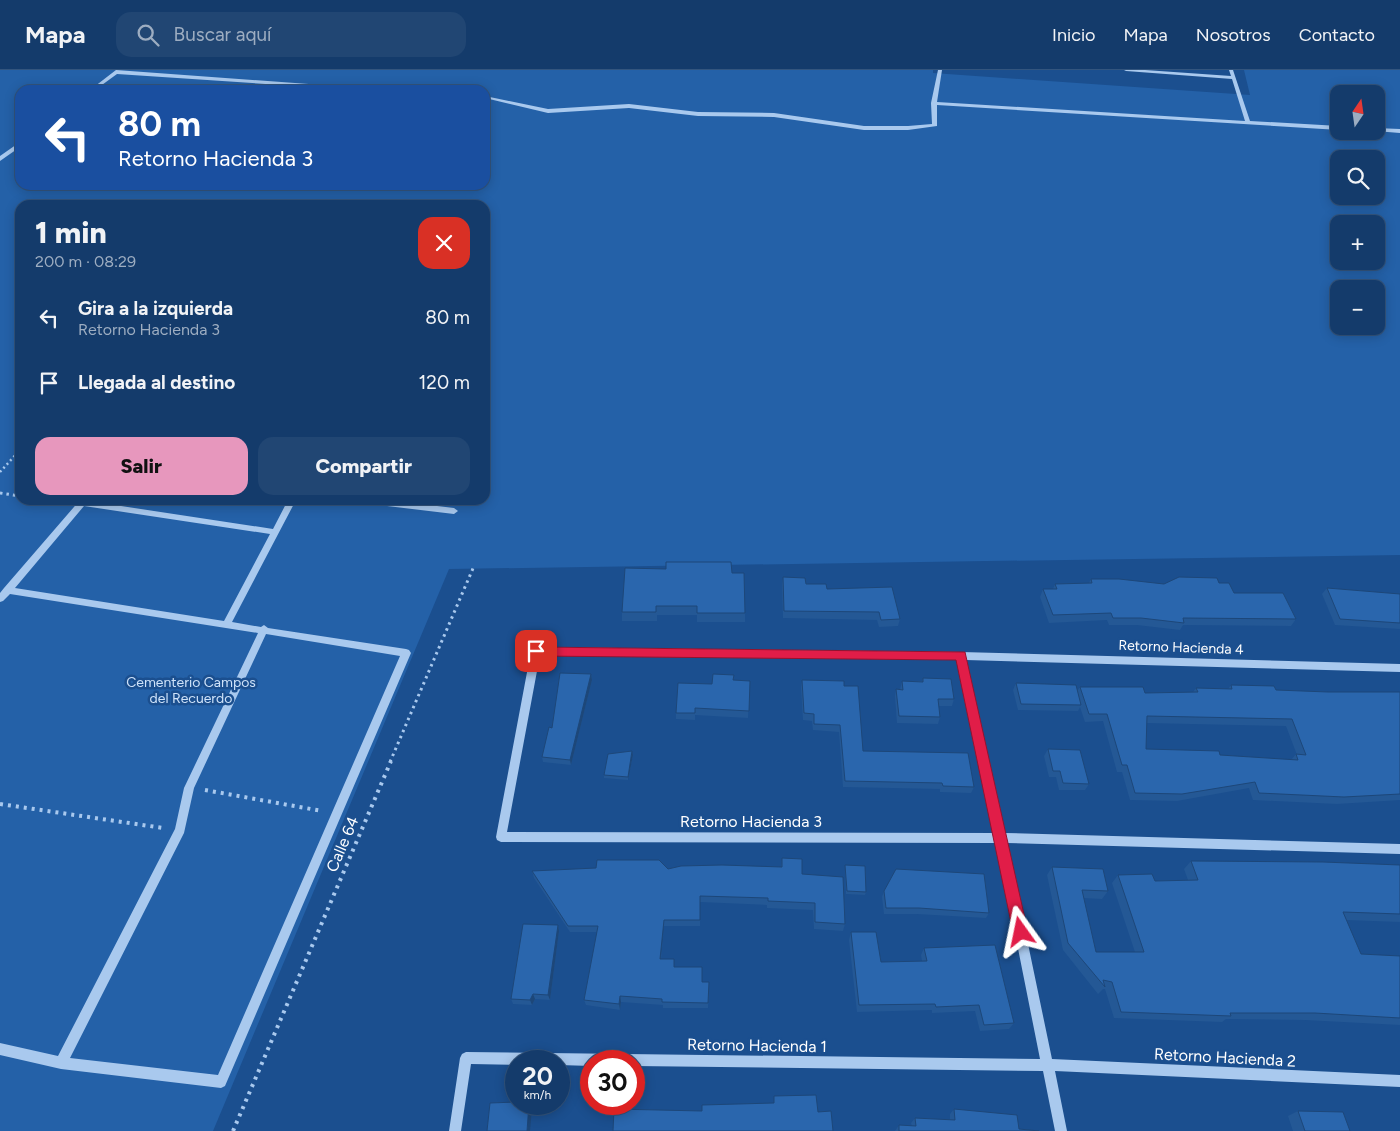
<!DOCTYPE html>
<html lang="es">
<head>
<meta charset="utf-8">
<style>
	:root { --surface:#143b6b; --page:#214673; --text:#f1f3f6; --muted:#9dadc1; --line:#33557e; --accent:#e797bd }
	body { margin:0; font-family:Figtree,sans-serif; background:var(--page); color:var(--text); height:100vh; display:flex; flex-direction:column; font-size:19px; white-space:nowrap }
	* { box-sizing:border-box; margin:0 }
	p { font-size:16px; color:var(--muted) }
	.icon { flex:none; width:28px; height:28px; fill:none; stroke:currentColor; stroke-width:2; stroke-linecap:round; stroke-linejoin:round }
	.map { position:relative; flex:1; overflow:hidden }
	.details { position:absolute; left:15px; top:130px; width:475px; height:305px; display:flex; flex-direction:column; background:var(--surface); border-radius:15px; box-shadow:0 2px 12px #0003,0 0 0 1px var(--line) }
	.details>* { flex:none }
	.hud { position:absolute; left:15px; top:15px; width:475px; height:105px; border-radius:15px; box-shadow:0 2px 12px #0003,0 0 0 1px var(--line); background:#1a4fa0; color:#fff; overflow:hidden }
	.needle { width:32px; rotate:13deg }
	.fabs { position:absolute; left:1330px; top:15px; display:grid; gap:10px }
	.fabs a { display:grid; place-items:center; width:55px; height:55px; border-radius:10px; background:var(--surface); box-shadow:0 2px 12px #0003,0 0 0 1px var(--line); font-size:25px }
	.speed { position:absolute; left:505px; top:980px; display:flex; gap:10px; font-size:25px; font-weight:700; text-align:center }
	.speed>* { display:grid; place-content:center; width:65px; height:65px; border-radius:50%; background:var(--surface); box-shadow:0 2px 12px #0003,0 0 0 1px var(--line); line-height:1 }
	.speed small { font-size:12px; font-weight:400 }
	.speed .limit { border:8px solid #d22; background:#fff; color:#111 }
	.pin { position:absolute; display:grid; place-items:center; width:42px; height:42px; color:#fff; margin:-21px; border-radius:10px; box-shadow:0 2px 8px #0006 }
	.me { position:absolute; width:55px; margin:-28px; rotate:348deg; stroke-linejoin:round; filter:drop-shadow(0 0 4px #0008) }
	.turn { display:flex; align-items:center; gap:18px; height:105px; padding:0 20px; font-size:22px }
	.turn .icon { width:65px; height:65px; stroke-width:2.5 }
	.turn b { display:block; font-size:35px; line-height:42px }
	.round { display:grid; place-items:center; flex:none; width:52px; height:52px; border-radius:15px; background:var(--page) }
	.overview { display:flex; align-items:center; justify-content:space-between; height:85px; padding:0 20px }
	h1 { font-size:30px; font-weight:800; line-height:38px }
	.button { display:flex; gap:10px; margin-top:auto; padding:10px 20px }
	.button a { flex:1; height:58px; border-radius:15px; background:var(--accent); color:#111; font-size:20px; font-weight:800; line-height:58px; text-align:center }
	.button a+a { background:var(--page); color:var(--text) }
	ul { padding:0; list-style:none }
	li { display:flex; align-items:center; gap:15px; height:65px; padding:0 20px }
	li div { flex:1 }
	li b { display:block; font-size:19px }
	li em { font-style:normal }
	header { display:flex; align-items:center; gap:30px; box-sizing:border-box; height:70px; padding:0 25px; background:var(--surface); border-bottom:1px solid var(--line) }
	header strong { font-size:24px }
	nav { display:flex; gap:28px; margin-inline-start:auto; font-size:18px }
	.search { width:350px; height:45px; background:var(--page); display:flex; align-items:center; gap:12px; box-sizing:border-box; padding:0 18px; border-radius:15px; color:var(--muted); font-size:19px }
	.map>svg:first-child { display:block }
	.green { fill:#2461a8; fill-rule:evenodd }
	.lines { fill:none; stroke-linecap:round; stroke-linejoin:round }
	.path-far2 { stroke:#a9c9ee; stroke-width:2.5; stroke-dasharray:2 3; stroke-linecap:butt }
	.path-far1 { stroke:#a9c9ee; stroke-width:3; stroke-dasharray:2.5 4; stroke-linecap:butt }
	.path { stroke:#a9c9ee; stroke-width:4; stroke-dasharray:3 5; stroke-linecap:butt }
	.minor { fill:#a9c9ee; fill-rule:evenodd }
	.wall { fill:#245895; fill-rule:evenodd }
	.shaded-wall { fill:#1d4779 }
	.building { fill:#2a66ad; stroke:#1d4779; fill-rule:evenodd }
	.route { fill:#e11d48; stroke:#92132f }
	.labels { text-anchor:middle; stroke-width:5; stroke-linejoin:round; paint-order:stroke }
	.street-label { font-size:14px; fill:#fff; stroke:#1b4f8f }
	.park-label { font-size:14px; fill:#cfe3fa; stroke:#1b4f8f }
	.near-street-label { font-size:16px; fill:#fff; stroke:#1b4f8f }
</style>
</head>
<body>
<header>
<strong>Mapa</strong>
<div class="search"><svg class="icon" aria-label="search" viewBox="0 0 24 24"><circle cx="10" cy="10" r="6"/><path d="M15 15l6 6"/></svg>Buscar aquí</div>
<nav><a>Inicio</a><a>Mapa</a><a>Nosotros</a><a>Contacto</a></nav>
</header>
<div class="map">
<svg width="1400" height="1061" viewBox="0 0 1400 1061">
	<rect width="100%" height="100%" fill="#1b4f8f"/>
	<path class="green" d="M0,0H933V3L1250,25L1244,0H1400V485L449,499L213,1061H0ZM20,20H485V115H20ZM1339,24H1376V61H1339ZM1339,89H1376V126H1339ZM20,135H485V430H20ZM1339,154H1376V191H1339ZM1339,219H1376V256H1339Z"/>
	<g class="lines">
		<polyline class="path-far2" points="0,402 20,380"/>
		<g class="path-far1">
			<polyline points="0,423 20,426"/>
			<polyline points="390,692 474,496"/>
		</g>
		<g class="path">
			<polyline points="205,720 322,741"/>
			<polyline points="0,734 163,758"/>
			<polyline points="233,1061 391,691"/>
		</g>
		<g class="minor">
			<polygon points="116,0 377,19 379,20 356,20 117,4 95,20 90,20"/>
			<polygon points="938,0 942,0 937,32 1245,51 1232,9 1126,1 1124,0 1145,0 1231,6 1229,0 1233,0 1250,51 1339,56 1339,60 937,35 937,56 908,60 864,60 774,47 698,46 629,38 548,43 485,28 485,26 548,39 629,34 698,42 774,43 864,56 908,56 932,54 931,33"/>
			<polygon points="1376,58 1400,59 1400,63 1375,61 1376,61"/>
			<polygon points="20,72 20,77 0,91 0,86"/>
			<path d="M80,430H89L88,431L273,459L288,430H296L232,552L261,557L264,555L268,558L406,579L409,580L411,583L225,1016L221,1018L61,999L0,985V973L58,986L175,759L184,718L258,563L10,524L3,531L0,532V523L4,518ZM84,436L270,464L224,551L15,518ZM266,564L400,586L218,1005L70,988L184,763L194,718Z"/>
			<polygon points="358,430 386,430 454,438 458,441 454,444 362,433"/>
			<path d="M536,577L961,582L1400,594V602L966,590L1005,763L1400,774V784L1007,773L1052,989L1400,1005V1017L1055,1001L1067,1061H1055L1043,1001L634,996V991H591V996L559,995V991H516V995L471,994L461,1061H449L460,988L462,984L466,982L1040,989L997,773L501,772L497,770L496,767L531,581L533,578ZM540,585L957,590L995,763L507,762Z"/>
		</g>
	</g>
	<g class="wall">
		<polygon points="732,503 745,543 745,552 697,552 697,545 657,545 657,551 622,551 622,542"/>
		<polygon points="783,507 827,519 900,549 898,556 879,557 877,550 783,548 782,514"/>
		<polygon points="1091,509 1164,514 1219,513 1234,523 1296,549 1291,556 1183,555 1180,560 1137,555 1109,555 1107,550 1049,553 1040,527 1043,519 1053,519 1055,514 1089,513"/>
		<polygon points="1327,518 1400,524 1400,559 1335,555 1322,524"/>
		<polygon points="591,604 592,610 571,695 543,692 542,687 552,658"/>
		<polygon points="923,608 954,629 952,636 939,636 940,647 938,654 897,653 895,626 896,619 900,620 902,611 922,611"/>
		<polygon points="733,610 750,611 748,648 695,645 695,650 676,649 676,643 712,614"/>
		<polygon points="802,610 844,616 863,681 974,717 971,723 940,722 940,719 843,717 839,662 813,660 812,651 803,650 801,617"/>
		<path d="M1016,613L1077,621L1080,617L1145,623L1193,622L1196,618L1228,619L1231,615L1276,620L1328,622H1400V730L1337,734L1253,730L1249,718L1177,731L1130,730L1122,702H1117L1103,651L1085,652L1080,637L1078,641L1018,640L1013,620ZM1146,653L1286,656L1297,685L1296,684L1291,690L1220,685L1146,679Z"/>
		<polygon points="1048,679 1089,714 1085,720 1059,720 1056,707 1049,707 1044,686"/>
		<polygon points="632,681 633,685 628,710 604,708 604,705"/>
		<polygon points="782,788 802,804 845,854 843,861 814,859 813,840 767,838 767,835 700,832 700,856 664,856 661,889 674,897 702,912 709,912 708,938 663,938 663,935 621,932 620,940 586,935 584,930 597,862 570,862 534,808 532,801 781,797"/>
		<polygon points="1191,791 1400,795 1400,852 1346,850 1361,884 1400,886 1400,955 1305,950 1226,949 1222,952 1114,948 1105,919 1103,919 1098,924 1063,880 1047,805 1052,797 1108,821 1102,829 1083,828 1096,882 1135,882 1112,813 1118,805 1155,811 1188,810 1184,799"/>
		<polygon points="845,795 866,822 865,825 846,824 845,798"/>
		<polygon points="884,821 989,843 986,848 917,844 884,844 882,827"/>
		<polygon points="558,855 559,861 550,930 535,929 532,935 513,934 511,929"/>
		<polygon points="851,862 881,892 922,891 921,885 924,878 1014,953 1009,959 980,961 975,941 932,943 932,940 857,942 849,870"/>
		<polygon points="954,1039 1019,1059 1039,1061 895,1061 899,1055 912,1056 911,1053 915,1048 950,1050 950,1044"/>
		<polygon points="1298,1041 1350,1061 1293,1061 1288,1046"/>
	</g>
	<g class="shaded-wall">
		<polygon points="591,604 592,610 571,695 570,690"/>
		<polygon points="632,681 633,685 628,710 628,707"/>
		<polygon points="664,850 664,856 660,895 660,889"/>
		<polygon points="558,855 559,861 550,930 548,925"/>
		<polygon points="533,924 535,929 532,935 530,930"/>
		<polygon points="620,926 621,932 620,940 619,934"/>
		<polygon points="529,1034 530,1034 532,1038 530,1061 527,1061"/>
	</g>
	<g class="building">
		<polygon points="666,492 731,492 732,503 744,503 745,543 697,543 697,536 656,536 656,542 622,542 625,498 666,499"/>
		<polygon points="783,507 805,508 806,514 826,514 827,519 892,517 900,549 881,550 879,542 784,541"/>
		<polygon points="1179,507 1217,508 1219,513 1229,513 1234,523 1283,523 1296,549 1183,548 1184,553 1141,548 1113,548 1111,543 1053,545 1043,519 1057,519 1055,514 1092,513 1091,509 1119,509 1164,514"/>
		<polygon points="1327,518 1400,524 1400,553 1340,549"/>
		<polygon points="560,603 591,604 570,690 542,687 549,657 552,658"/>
		<polygon points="713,604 734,605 733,610 750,611 749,641 695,638 695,643 676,643 678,613 712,614"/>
		<polygon points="923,608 951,609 954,629 938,629 940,647 899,646 896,619 903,620 902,611 923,612"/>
		<polygon points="802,610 844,611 844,616 858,616 863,681 968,683 974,717 943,716 942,713 845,711 840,655 814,654 814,644 804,643"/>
		<polygon points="1016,613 1076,615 1081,635 1021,634"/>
		<path d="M1231,615L1274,616L1276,620L1328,622H1400V724L1344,727L1259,723L1255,712L1182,724L1135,723L1127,695H1122L1107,644H1089L1080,617H1143L1145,623L1198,622L1196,618L1232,619ZM1147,646L1292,649L1306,685L1296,684L1298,690L1220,685L1219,681L1146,679Z"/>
		<polygon points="1048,679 1080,680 1089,714 1063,713 1060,701 1053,701"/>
		<polygon points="632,681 628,707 604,705 608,684"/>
		<polygon points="782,788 802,789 802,804 843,807 845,854 815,852 815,833 768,831 768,828 700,826 700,850 664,850 660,889 674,889 674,897 702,897 702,912 709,912 708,933 662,932 662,929 620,926 619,934 584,930 598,856 568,856 532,801 596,798 597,790 659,790 668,799 681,796 722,795 782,797"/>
		<polygon points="1191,791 1323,792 1400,795 1400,844 1343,842 1361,884 1400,886 1400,948 1315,943 1230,943 1231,946 1121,942 1112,912 1103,910 1105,917 1068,873 1052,797 1103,799 1108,821 1082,820 1096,882 1144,882 1118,805 1152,804 1155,811 1198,810"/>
		<polygon points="845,795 865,796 866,822 847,821"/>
		<polygon points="896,799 984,804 989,843 919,838 886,838 884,821"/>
		<polygon points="523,854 558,855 548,925 533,924 530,930 511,929"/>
		<polygon points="851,862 876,862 881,892 927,891 924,878 995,875 1014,953 984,955 979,935 936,937 935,934 859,935"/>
		<polygon points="816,1025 818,1042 831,1041 833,1061 613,1061 614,1039 702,1041 702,1035 774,1033 774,1026"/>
		<polygon points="516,1032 516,1034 529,1034 527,1061 487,1061 490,1033"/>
		<polygon points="954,1039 1017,1045 1019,1059 1039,1061 899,1061 899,1055 916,1056 915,1048 955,1050"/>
		<polygon points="1298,1041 1343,1042 1350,1061 1305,1061"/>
	</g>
	<polygon class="route" points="536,577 965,582 1028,862 1026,868 1021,870 1016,868 1013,862 956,590 536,586 532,585 530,581 532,578"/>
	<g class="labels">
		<g class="street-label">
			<text transform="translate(1181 577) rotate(2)" y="5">Retorno Hacienda 4</text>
		</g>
		<g class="park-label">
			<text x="191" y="617">Cementerio Campos<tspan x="191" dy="16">del Recuerdo</tspan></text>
		</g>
		<g class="near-street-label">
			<text x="751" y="757">Retorno Hacienda 3</text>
			<text transform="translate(342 774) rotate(-67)" y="6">Calle 64</text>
			<text transform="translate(757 975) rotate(1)" y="6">Retorno Hacienda 1</text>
			<text transform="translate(1225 987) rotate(3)" y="6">Retorno Hacienda 2</text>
		</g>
	</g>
</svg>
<div class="fabs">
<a><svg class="needle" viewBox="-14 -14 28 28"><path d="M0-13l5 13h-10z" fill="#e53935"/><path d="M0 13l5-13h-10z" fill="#9dadc1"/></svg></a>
<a><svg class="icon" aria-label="search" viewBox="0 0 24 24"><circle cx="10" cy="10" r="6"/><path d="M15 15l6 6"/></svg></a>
<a>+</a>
<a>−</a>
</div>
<div class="speed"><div>20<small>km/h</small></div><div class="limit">30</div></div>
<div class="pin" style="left:536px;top:581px;background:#d93025"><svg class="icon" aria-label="arrive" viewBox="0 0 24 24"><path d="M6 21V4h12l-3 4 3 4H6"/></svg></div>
<svg class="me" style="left:1021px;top:862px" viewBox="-20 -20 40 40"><path d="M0-17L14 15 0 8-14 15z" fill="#e11d48" stroke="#fff" stroke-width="4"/></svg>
<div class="hud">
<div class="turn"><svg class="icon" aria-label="left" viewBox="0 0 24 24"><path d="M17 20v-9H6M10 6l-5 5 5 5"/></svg><div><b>80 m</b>Retorno Hacienda 3</div></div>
</div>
<section class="details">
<div class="overview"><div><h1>1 min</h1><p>200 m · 08:29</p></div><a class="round" style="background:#d93025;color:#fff"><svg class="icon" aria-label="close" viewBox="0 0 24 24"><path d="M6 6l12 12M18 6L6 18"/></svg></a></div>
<ul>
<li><svg class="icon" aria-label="left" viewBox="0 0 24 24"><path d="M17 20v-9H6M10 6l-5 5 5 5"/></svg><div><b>Gira a la izquierda</b><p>Retorno Hacienda 3</p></div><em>80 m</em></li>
<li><svg class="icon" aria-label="arrive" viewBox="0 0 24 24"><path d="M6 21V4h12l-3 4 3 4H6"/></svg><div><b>Llegada al destino</b></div><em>120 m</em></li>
</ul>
<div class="button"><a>Salir</a><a>Compartir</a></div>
</section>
</div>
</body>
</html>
